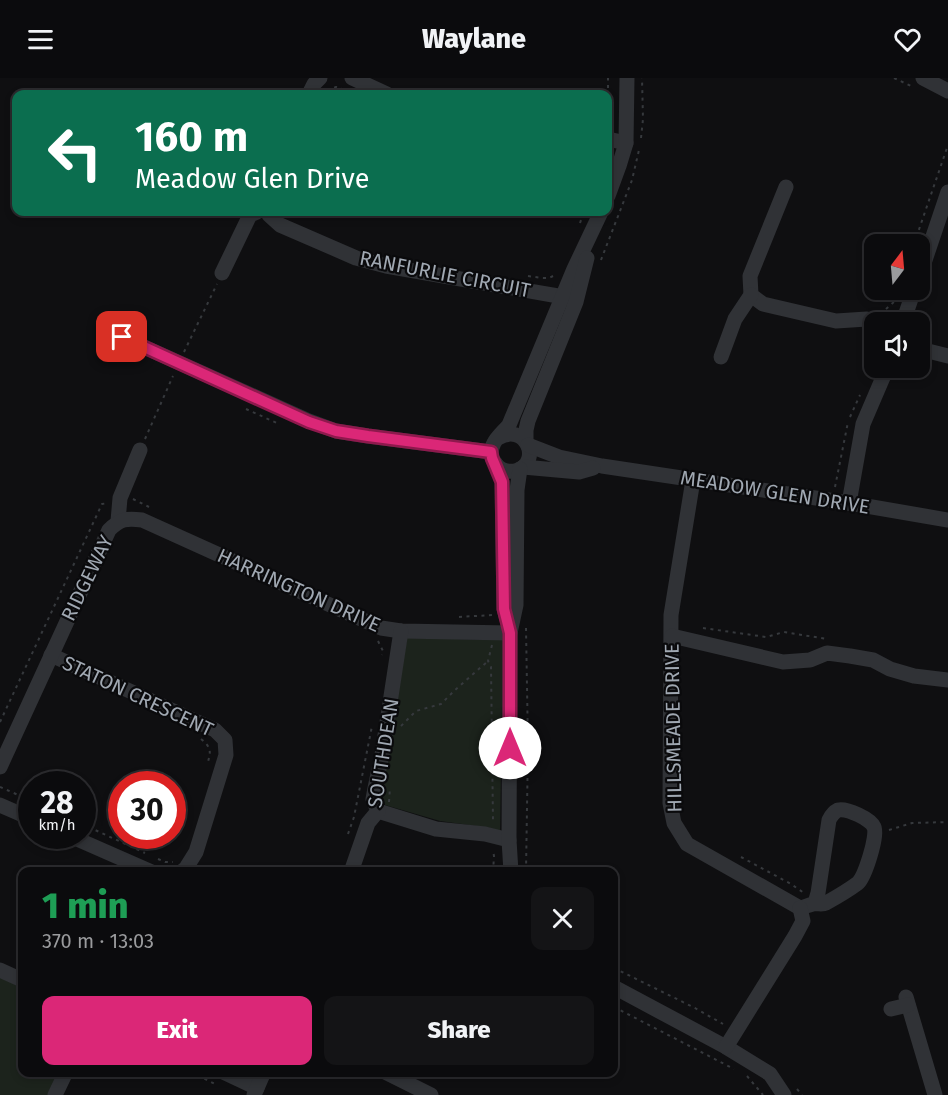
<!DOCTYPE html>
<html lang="en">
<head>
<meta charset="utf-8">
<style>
	:root { --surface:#0b0b0d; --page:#141416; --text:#f1f3f6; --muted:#9a9b9d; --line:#2b2b2e; --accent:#db2777 }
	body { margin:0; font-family:"Fira Sans",sans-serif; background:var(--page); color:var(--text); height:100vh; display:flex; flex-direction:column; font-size:22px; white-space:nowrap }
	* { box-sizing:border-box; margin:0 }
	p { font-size:20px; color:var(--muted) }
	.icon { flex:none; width:33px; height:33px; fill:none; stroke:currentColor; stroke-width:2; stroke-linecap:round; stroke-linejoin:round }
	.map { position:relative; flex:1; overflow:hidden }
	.panel { position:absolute; left:18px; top:789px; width:600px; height:210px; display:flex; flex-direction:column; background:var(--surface); border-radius:12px; box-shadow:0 3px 9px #0003,0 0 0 2px var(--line) }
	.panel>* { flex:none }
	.guide { position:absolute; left:12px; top:12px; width:600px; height:126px; border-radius:12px; box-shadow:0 3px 9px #0003,0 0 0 2px var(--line); background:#0b6e4f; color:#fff; overflow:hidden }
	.needle { width:39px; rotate:16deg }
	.buttons { position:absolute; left:864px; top:156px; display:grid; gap:12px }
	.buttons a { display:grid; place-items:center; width:66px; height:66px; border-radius:12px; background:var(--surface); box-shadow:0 3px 9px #0003,0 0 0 2px var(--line); font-size:30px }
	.speed { position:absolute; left:18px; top:693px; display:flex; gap:12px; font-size:30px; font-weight:700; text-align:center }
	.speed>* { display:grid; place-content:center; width:78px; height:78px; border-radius:50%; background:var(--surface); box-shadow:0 3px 9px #0003,0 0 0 2px var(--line); line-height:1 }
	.speed small { font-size:15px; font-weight:400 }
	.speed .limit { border:9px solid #d22; background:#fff; color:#111 }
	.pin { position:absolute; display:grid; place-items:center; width:51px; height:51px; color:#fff; margin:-26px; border-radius:12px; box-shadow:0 3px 9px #0006 }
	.me { position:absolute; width:66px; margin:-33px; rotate:0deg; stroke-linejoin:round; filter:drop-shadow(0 0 4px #0008) }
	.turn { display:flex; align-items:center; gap:21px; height:126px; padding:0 24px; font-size:27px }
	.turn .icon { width:78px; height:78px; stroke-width:2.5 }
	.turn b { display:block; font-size:42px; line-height:51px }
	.round { display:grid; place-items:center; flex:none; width:63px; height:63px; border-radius:12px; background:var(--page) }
	.head { display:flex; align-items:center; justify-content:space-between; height:102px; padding:0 24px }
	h1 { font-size:36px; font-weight:800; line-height:45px; color:#1e9e55 }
	.action { display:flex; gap:12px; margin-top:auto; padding:12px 24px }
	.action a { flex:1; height:69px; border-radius:12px; background:var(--accent); color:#fff; font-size:24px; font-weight:800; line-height:69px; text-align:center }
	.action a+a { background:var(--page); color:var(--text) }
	header { display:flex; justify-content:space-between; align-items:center; height:78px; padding:0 24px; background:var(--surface); font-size:27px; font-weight:800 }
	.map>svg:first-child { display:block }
	.green { fill:#1c231c }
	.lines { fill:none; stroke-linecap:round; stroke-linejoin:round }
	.path { stroke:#36393d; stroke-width:2; stroke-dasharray:3 4.5; stroke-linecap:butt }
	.minor { stroke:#303236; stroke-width:15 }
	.route-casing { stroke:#8e194d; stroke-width:15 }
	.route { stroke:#db2777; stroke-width:10 }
	.labels { text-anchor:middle; stroke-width:4.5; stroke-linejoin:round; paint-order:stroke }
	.street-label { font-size:20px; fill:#a0a8b2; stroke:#0a0a0c }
</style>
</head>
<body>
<header><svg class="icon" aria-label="menu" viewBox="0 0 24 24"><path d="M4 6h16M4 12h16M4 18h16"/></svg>Waylane<svg class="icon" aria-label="heart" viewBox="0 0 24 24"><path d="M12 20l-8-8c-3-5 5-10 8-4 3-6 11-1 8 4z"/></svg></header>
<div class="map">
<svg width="948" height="1017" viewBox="0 0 948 1017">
	<rect width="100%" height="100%" fill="#0f0f11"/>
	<g class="green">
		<polygon points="407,560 503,562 500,760 491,750 440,743 385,727 382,716"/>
		<polygon points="0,899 22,910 22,994 58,995 48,1017 0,1017"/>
	</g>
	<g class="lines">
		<g class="path">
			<polyline points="894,0 913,9"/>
			<polyline points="327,12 336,9 342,11"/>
			<polyline points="608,40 608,0"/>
			<polyline points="641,60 643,41 642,0"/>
			<polyline points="580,145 584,134"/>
			<polyline points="914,166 948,67"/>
			<polyline points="601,182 632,102 639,72"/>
			<polyline points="528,198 543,200"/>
			<polyline points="543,200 549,200 557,196"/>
			<polyline points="886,231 895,223"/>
			<path d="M871,254C870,262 869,268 874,275"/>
			<polyline points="104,266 113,270"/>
			<polyline points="184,274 217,206"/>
			<polyline points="246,331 279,346"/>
			<polyline points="850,339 860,317"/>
			<polyline points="145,361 173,298"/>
			<polyline points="835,409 848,344"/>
			<polyline points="133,421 149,429"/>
			<polyline points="459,539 492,537"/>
			<polyline points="703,550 766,559 784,554 827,561"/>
			<polyline points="378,563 383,573 382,577"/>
			<polyline points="492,567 488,583 491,589 493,743"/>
			<polyline points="0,644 102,426 108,425"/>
			<polyline points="401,648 416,633 441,626 455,612 488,583"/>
			<path d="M201,661C212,670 211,674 207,687"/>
			<polyline points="0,709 32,723"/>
			<polyline points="389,724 390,709"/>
			<polyline points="82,746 145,775"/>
			<polyline points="889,752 912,745 948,744"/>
			<polyline points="348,756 354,739 372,648"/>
			<polyline points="741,779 791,806 804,815"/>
			<polyline points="158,781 165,784 173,784"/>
			<polyline points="526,793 528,667 526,550"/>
			<polyline points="493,794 494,778 493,773"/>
			<polyline points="614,890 695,930 723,946"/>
			<polyline points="614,929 734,991"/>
			<polyline points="191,994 215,1006"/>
			<polyline points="361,994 374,1001"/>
			<polyline points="747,998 763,1017"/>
			<polyline points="797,1011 802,1017"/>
		</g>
		<g class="minor">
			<polyline points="352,0 387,16"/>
			<polyline points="923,0 948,13"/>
			<polyline points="309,16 314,6 320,0"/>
			<polyline points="608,61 626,65"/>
			<polyline points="786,109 750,198 751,217 763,226 836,243 867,241 882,244"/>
			<polyline points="608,118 619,88 626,65 627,0"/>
			<polyline points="268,134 269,137 280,147 356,180 386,188 564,219"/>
			<polyline points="222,195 250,137 257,134"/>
			<polyline points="920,197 948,114"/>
			<polyline points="903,244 914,212"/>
			<polyline points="122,259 309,343 336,353 368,358 491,374"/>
			<polyline points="920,271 948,278"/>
			<polyline points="721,279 735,241 751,217"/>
			<path d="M498,360C525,344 542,382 518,392C501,398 485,381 494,365C497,359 504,353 509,347L574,191L601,134"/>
			<polyline points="526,364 526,352 528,343 576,224 587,180"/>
			<polyline points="528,367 559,379 602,388 849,425 948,442"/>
			<polyline points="496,386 502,404 504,531 510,552"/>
			<polyline points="523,389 579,394 593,390"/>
			<polyline points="693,402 671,537 670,725 674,745 687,766 800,830"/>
			<polyline points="849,425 863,346 887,290"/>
			<polyline points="118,443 120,420 140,372"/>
			<polyline points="672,558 783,584 810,582 827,575 850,578 873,582 890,591 914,598 948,602"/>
			<polyline points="51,577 215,652 225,662 226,677 196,774 186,790 181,794"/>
			<path d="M0,689L109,452C120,441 126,440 142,442L381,550L401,553L510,555"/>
			<polyline points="0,727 32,741"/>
			<polyline points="378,733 436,751 485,756 509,762"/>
			<polyline points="70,758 152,794"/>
			<polyline points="351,794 368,745 378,733 373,721 375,710 382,677 401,553"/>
			<polyline points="511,794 509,762 510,555 516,527 517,412 520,391"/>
			<path d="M800,830C804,829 809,827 813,826C818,825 822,827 826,825C835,820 850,811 858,805C865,798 878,758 874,749C871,741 847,730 838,732C834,734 831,738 829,742L818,815L815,825"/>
			<polyline points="0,892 22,902"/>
			<polyline points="614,909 726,969 770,996 784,1017"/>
			<polyline points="906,919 935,1017"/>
			<polyline points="891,931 908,927"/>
			<polyline points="726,969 795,858 803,843 800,830"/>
			<polyline points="223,994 257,1010"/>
			<polyline points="385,994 431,1017"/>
			<polyline points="55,1017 66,994"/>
			<polyline points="254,1017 264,994"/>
		</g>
	</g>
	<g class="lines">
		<defs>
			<polyline id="route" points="122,259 309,344 336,353 368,358 491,374 492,380 502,404 504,531 510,555 510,670"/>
		</defs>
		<use href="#route" class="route-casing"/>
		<use href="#route" class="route"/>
	</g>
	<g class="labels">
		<g class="street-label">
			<text transform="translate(445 196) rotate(11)" y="7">RANFURLIE CIRCUIT</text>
			<text transform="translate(775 414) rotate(9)" y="7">MEADOW GLEN DRIVE</text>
			<text transform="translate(87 500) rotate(-64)" y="7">RIDGEWAY</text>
			<text transform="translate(299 512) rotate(24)" y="7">HARRINGTON DRIVE</text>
			<text transform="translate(138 618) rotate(25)" y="7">STATON CRESCENT</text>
			<text transform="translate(673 650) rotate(-91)" y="7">HILLSMEADE DRIVE</text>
			<text transform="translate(383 675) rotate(-81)" y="7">SOUTHDEAN</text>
		</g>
	</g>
</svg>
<div class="buttons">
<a><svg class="needle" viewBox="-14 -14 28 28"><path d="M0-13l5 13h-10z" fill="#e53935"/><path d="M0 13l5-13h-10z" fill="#9a9b9d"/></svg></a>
<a><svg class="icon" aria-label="sound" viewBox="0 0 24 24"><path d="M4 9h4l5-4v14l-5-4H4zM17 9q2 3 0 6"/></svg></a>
</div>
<div class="speed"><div>28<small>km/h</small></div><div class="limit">30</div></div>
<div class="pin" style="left:122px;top:259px;background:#d93025"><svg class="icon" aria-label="arrive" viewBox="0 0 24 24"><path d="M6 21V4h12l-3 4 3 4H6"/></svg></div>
<svg class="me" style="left:510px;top:670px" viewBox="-20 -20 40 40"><circle r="19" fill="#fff"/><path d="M0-13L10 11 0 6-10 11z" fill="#db2777"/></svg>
<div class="guide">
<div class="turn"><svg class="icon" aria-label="left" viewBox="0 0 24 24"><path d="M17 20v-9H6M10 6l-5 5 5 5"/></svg><div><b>160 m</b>Meadow Glen Drive</div></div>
</div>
<section class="panel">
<div class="head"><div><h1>1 min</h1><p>370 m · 13:03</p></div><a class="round"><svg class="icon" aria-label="close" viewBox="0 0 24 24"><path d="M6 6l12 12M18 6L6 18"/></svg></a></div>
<div class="action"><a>Exit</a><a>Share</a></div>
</section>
</div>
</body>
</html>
